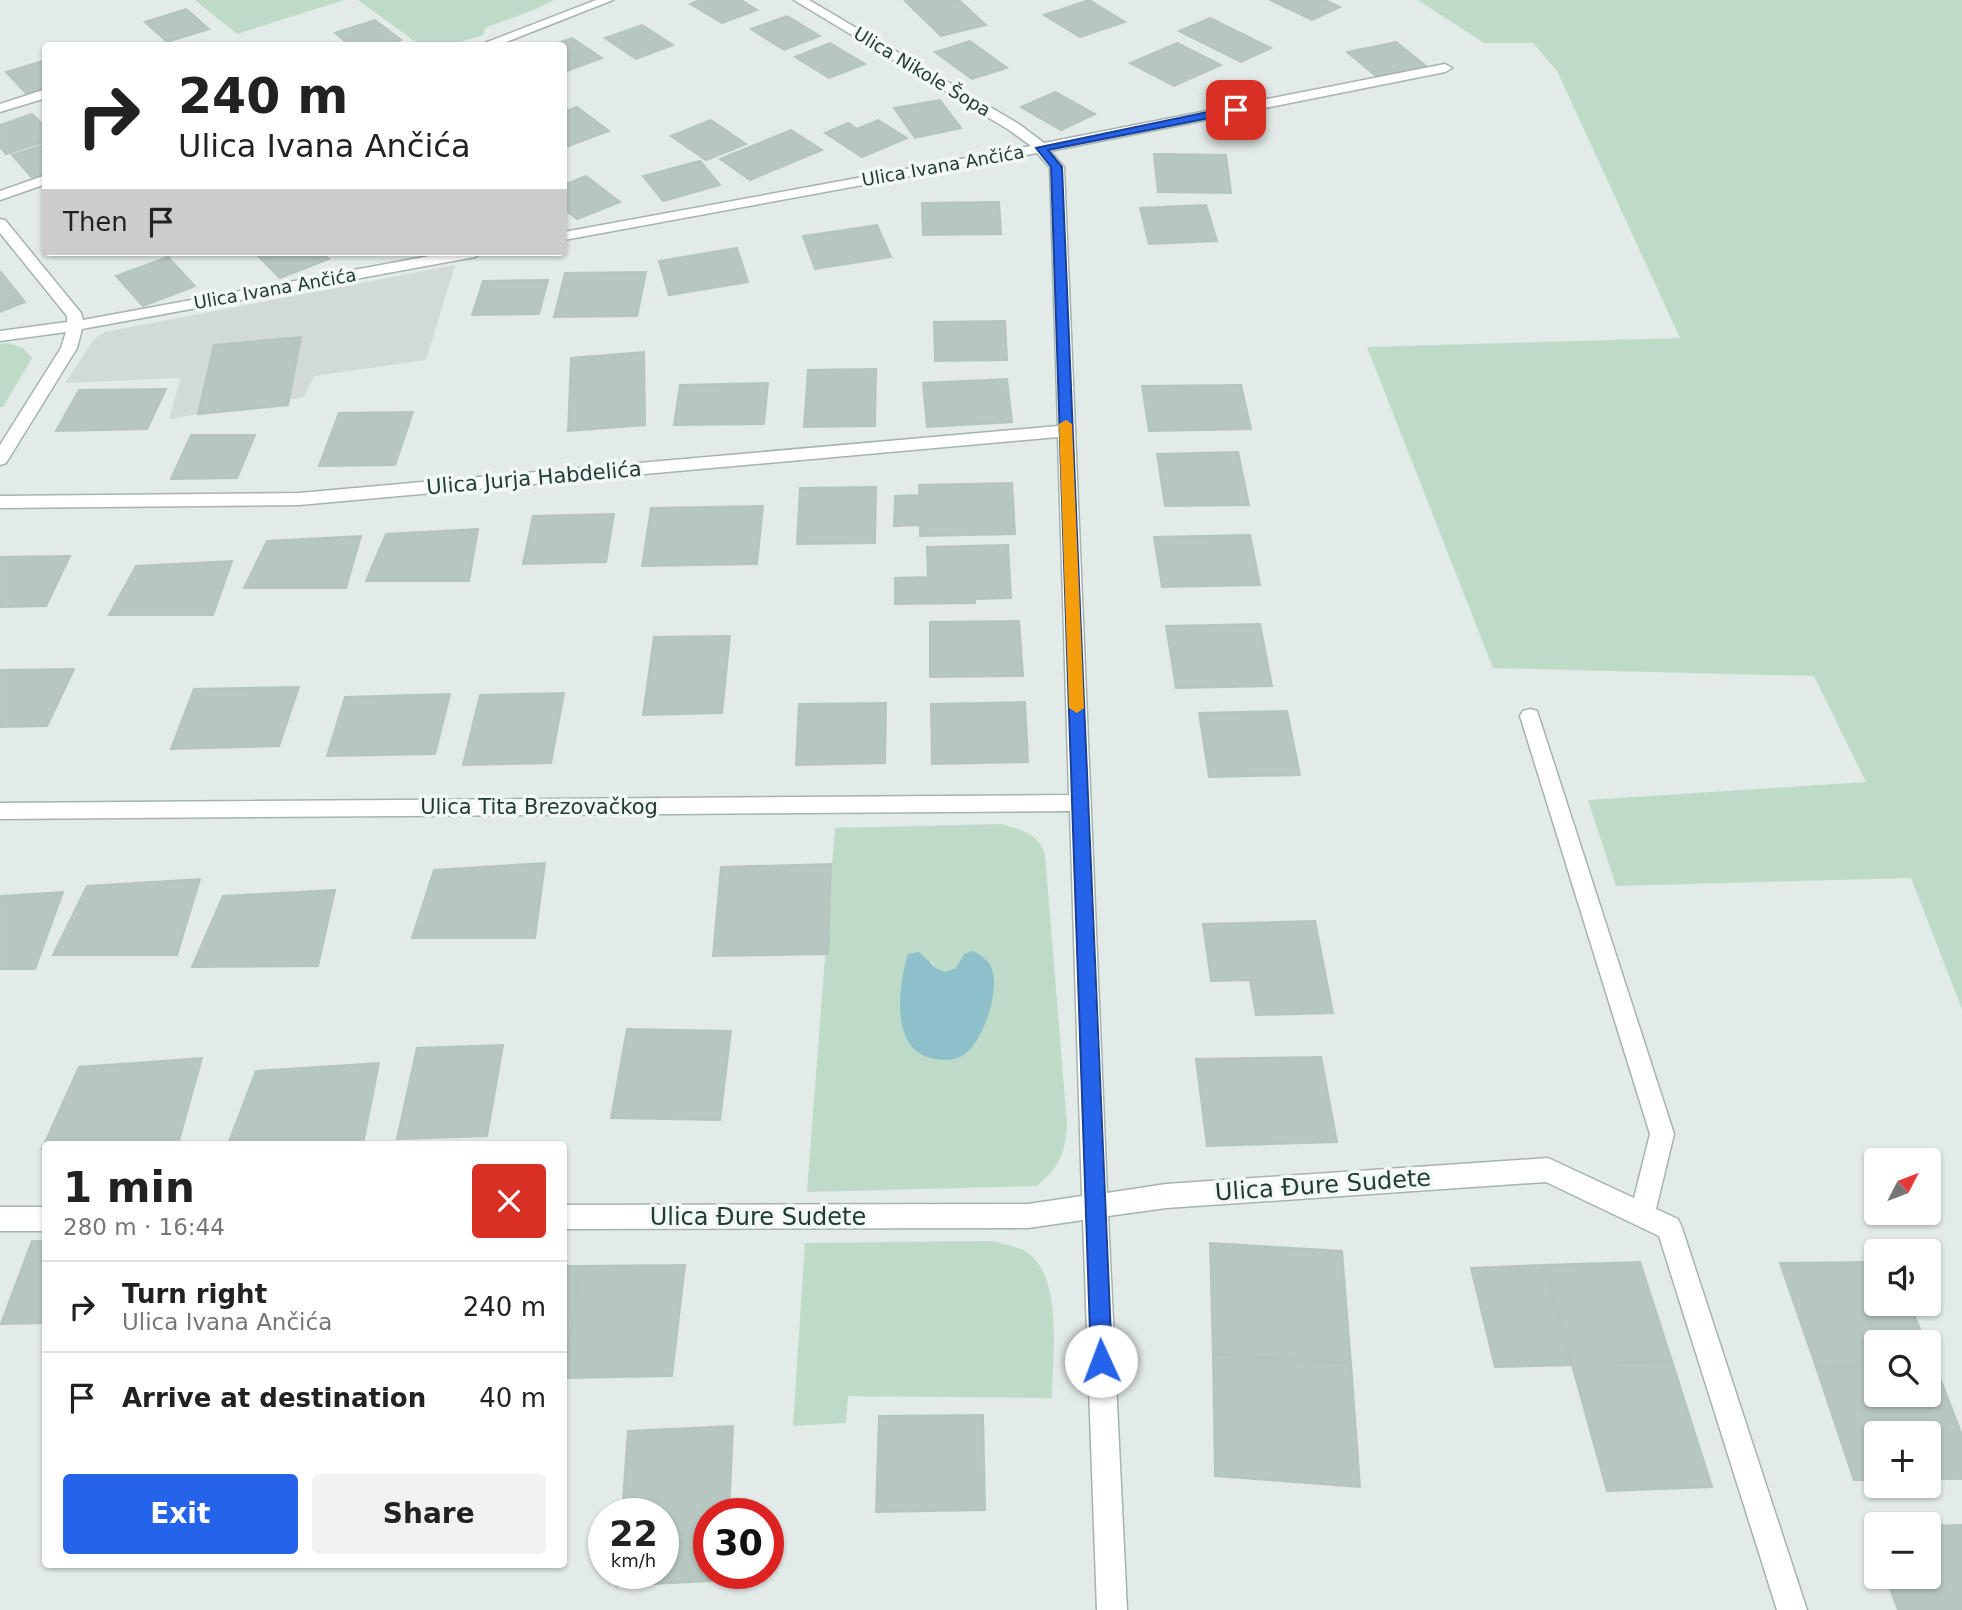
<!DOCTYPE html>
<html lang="en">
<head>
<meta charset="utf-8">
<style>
	:root { --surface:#fff; --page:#f2f2f2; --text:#222; --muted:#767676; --line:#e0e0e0; --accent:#2563eb }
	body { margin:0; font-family:"DejaVu Sans",sans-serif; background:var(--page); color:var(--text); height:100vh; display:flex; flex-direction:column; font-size:26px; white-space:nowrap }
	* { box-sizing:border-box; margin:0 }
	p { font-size:23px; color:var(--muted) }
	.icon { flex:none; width:38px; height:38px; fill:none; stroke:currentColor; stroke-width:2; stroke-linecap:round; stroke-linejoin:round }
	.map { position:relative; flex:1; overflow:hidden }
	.sheet { position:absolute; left:42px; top:1141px; width:525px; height:427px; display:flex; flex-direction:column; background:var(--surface); border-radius:7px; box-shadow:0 2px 5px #0004 }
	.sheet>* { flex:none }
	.top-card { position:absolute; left:42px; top:42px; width:525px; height:214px; border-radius:7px; box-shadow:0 2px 5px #0004; background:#fff; color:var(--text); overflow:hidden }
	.needle { width:46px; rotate:48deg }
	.buttons { position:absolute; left:1864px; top:1148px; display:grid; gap:14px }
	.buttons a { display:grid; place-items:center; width:77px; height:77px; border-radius:7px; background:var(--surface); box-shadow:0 2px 5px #0004; font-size:35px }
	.speed { position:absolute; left:588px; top:1498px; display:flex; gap:14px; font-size:35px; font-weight:700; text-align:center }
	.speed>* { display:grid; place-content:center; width:91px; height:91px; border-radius:50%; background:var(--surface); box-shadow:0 2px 5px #0004; line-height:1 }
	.speed small { font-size:18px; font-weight:400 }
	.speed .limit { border:10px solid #d22; background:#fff; color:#111 }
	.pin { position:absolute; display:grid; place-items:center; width:60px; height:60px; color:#fff; margin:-30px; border-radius:14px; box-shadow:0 4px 10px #0006 }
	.me { position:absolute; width:77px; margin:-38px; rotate:358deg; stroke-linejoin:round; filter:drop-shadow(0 0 5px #0008) }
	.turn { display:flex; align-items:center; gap:24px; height:147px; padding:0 21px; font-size:32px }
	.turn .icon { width:91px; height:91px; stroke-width:2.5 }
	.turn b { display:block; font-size:49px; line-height:60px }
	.then { display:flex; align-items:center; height:66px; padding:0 21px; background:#0003; gap:14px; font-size:26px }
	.round { display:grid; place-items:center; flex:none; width:74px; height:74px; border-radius:7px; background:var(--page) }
	.head { display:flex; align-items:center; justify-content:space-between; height:119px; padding:0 21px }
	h1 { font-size:42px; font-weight:700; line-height:52px }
	.button { display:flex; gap:14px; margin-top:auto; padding:14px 21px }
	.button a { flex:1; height:80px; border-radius:7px; background:var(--accent); color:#fff; font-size:28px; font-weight:700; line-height:80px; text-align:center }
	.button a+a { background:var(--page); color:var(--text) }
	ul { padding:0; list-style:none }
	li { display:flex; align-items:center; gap:21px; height:91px; padding:0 21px; border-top:2px solid var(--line) }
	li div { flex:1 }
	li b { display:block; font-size:26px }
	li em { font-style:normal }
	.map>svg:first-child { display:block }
	.built { fill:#d0dbd7 }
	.green { fill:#bddbc6; fill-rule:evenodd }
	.water { fill:#8ec0cc }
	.building { fill:#b8c6c1; stroke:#b5c4bf; stroke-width:2 }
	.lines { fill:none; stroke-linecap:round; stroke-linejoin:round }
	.minor-casing { stroke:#a5b3af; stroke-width:3 }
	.minor { fill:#fff; fill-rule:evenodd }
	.route { fill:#2563eb; stroke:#184099; stroke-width:2 }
	.slow { fill:#f59e0b }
	.labels { text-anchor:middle; stroke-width:7; stroke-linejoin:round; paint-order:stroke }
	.far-street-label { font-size:18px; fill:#233b36; stroke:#f2f8f5 }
	.street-label { font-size:21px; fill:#233b36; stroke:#f2f8f5 }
	.near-street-label { font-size:24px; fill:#233b36; stroke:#f2f8f5 }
</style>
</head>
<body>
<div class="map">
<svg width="1962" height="1610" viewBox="0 0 1962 1610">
	<rect width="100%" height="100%" fill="#e2ebe8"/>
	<polygon class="built" points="455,265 426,360 314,376 304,397 169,419 181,378 65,383 94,339 105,332"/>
	<g class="green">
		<polygon points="195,0 344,0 237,34"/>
		<polygon points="358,0 554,0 536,9 485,28 483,35 450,45 420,45"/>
		<polygon points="1418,0 1962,0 1962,1009 1911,878 1616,886 1588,800 1866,782 1814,676 1493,668 1367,347 1680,338 1557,71 1533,43 1484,43"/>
		<polygon points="8,343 23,348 32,358 3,407 0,407 0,344"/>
		<path d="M1001,824C1021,830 1039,833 1045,855L1067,1124C1065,1154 1060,1166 1037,1186L807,1192L835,828ZM964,954L926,1057L931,960L936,968L945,972L956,969Z"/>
		<path d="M992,1241C1002,1244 1014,1246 1023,1250C1065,1272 1052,1358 1052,1398L848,1396L846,1423L793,1426L805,1243Z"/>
	</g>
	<path class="water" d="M973,951C980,955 989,960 992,969C1000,991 983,1044 962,1056C952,1061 942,1061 931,1058C889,1048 899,984 908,954L919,952L936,968L945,972L956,968L964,954Z"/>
	<g class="building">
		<polygon points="700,0 741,0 757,10 722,23 690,4"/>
		<polygon points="912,0 959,0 986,25 941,36 905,1"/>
		<polygon points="1089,0 1125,22 1080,37 1044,15"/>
		<polygon points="1270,0 1325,0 1340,7 1312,20"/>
		<polygon points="186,9 209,29 167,42 145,22"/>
		<polygon points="787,16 820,36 784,50 751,29"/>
		<polygon points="1210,18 1271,48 1241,62 1179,31"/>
		<polygon points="375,20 401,40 384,46 351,46 335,33"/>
		<polygon points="642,25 673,45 636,59 605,38"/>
		<polygon points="572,38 602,58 564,72 564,46 549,46"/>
		<polygon points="970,41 1007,68 972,79 935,52"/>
		<polygon points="1396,42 1426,66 1377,77 1347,52"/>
		<polygon points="830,43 865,64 829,78 795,57"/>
		<polygon points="1177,43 1221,65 1174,86 1130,63"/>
		<polygon points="46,60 46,88 27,94 6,72"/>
		<polygon points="1055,92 1095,114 1061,130 1021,107"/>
		<polygon points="940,100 961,128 915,138 894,108"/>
		<polygon points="577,107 609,131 568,146 564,143 564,112"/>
		<polygon points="32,114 46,128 46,141 6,154 0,147 0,125"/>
		<polygon points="711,120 746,144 706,160 671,136"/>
		<polygon points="878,120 907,138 862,157 825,133 848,123 857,129"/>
		<polygon points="791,130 822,150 750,180 720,159"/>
		<polygon points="46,144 46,176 34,180 12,155"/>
		<polygon points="1154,154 1226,155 1231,193 1158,192"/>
		<polygon points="700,161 720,185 663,201 643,176"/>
		<polygon points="586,176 620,202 577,219 564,209 564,185"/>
		<polygon points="999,202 1001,234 923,235 922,203"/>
		<polygon points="1206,205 1217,241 1149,244 1140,208"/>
		<polygon points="877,225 891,257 815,269 803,236"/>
		<polygon points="737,248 748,282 669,295 659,261"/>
		<polygon points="254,252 321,252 329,259 280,278"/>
		<polygon points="168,257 195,286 143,306 116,276"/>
		<polygon points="1,272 25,302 0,312 0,273"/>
		<polygon points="646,272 637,316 554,317 565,273"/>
		<polygon points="548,280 539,314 472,315 483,281"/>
		<polygon points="1005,321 1007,360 935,361 934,322"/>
		<polygon points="301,337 288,405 198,414 214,345"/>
		<polygon points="644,352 645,425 568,431 571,358"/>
		<polygon points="876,369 875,426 804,427 808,370"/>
		<polygon points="1007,379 1012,422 927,427 923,383"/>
		<polygon points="768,383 764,424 674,425 680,385"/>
		<polygon points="1241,385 1251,429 1149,431 1142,386"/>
		<polygon points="166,389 147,429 56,431 79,390"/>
		<polygon points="413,412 395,465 319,466 339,413"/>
		<polygon points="191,435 255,435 237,478 171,479"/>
		<polygon points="1238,452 1249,505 1165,506 1157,454"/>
		<polygon points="1012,483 1015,534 920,536 920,525 894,526 895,496 919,495 919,485"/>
		<polygon points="876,487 875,543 797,544 800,488"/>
		<polygon points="763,506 757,564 642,566 651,508"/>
		<polygon points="614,514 606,562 523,564 533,516"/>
		<polygon points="478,529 469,581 366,581 386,534"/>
		<polygon points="1250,535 1260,585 1162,587 1154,537"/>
		<polygon points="361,536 346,588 244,588 267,541"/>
		<polygon points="1008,545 1011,598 975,599 975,603 895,604 895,578 928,577 927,547"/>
		<polygon points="70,556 46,606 0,607 0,557"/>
		<polygon points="232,561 213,615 109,615 136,566"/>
		<polygon points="1019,621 1023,676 930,677 930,622"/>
		<polygon points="1260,624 1272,686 1176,688 1166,626"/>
		<polygon points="730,636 722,713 643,715 654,637"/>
		<polygon points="74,669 47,726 0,727 0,670"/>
		<polygon points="299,687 279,746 171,749 194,689"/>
		<polygon points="564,693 551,763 463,765 480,695"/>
		<polygon points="450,694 435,754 327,756 345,697"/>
		<polygon points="1025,702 1028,762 932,764 931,704"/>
		<polygon points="886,703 885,763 796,765 799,704"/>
		<polygon points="1287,711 1300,775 1209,777 1199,713"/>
		<polygon points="545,863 535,938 412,938 434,870"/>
		<polygon points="831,864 828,954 713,956 721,867"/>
		<polygon points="200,879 177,955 53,955 87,886"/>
		<polygon points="335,890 318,966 192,967 223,896"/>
		<polygon points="63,892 35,969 0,969 0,896"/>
		<polygon points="1315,921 1333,1013 1256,1015 1250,980 1211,981 1203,924"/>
		<polygon points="627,1029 731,1031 720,1120 611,1118"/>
		<polygon points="503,1045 487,1136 397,1139 417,1048"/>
		<polygon points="1321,1057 1337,1142 1207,1146 1196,1059"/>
		<polygon points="202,1058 178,1144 46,1144 46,1149 42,1149 79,1067"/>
		<polygon points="379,1063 363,1144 228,1144 256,1071"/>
		<polygon points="32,1241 46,1241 46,1323 1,1324"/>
		<polygon points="1210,1243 1342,1251 1351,1364 1213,1354"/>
		<polygon points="1640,1262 1672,1361 1572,1365 1544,1265"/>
		<polygon points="1876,1262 1876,1304 1910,1304 1925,1342 1876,1342 1876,1366 1816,1367 1780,1263"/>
		<polygon points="685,1265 672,1376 564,1378 581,1266"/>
		<polygon points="1544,1265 1572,1365 1495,1367 1471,1268"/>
		<polygon points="564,1266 581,1266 564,1374"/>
		<polygon points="1213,1354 1351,1364 1360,1487 1215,1476"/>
		<polygon points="1672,1361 1712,1487 1607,1491 1572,1365"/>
		<polygon points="1935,1365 1962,1435 1962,1479 1928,1479 1928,1433 1876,1433 1876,1480 1854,1480 1816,1367 1876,1366 1876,1395 1928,1395 1928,1366"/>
		<polygon points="983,1415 985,1510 876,1512 879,1416"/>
		<polygon points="733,1426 729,1514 709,1514 709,1573 727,1573 727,1580 616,1586 617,1573 663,1573 663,1514 622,1514 628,1431"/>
		<polygon points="1962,1525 1962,1610 1898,1610 1886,1577 1928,1577 1928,1526"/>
	</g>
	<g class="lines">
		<defs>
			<g id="minor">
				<polygon points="596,0 613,0 496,46 477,46"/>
				<polygon points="794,0 809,0 1019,124 1044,143 1445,64 1452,68 1445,72 1050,151 1064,167 1107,1193 1166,1184 1548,1158 1634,1198 1650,1134 1520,716 1523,711 1530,709 1537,711 1674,1134 1656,1209 1678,1219 1682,1228 1807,1610 1777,1610 1659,1236 1546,1182 1166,1208 1108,1216 1127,1610 1097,1610 1083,1220 1028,1228 564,1229 564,1205 1028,1204 1082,1196 1070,811 0,819 0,803 1069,795 1058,437 299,505 0,508 0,496 299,493 1058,426 1050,168 1037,153 564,240 564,232 1031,146 1009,130"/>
				<polygon points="46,89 46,98 0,112 0,104"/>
				<polygon points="46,175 46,184 0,200 0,191"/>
				<polygon points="0,219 5,220 81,313 83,320 451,252 483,252 475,257 82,329 77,348 6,463 0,465 0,445 61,348 66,332 0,341 0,331 67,322 67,316 0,233"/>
				<rect x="0" y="1207" width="46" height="24"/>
			</g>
		</defs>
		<use href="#minor" class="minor-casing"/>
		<use href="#minor" class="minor"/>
	</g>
	<path class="route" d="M1236,106L1240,107V112L1048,150L1062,167C1079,565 1093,963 1112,1361L1109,1368L1101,1371L1094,1368L1091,1361C1076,963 1065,565 1051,167L1036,148Z"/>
	<polygon class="slow" points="1066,420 1072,424 1084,708 1077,713 1069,708 1059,424"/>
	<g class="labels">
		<g class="far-street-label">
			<text transform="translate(922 72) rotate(31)" y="6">Ulica Nikole Šopa</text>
			<text transform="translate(943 166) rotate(-10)" y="6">Ulica Ivana Ančića</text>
			<text transform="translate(275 289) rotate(-10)" y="6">Ulica Ivana Ančića</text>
		</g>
		<g class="street-label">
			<text transform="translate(534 478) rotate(-5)" y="7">Ulica Jurja Habdelića</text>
			<text x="539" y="814">Ulica Tita Brezovačkog</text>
		</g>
		<g class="near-street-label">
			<text transform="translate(1323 1185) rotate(-4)" y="8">Ulica Đure Sudete</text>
			<text x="758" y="1225">Ulica Đure Sudete</text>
		</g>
	</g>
</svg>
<div class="buttons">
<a><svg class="needle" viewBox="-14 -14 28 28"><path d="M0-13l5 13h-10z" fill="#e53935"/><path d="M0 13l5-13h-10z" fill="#767676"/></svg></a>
<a><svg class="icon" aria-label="sound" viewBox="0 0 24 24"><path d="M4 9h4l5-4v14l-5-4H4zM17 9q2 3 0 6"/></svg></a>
<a><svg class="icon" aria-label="search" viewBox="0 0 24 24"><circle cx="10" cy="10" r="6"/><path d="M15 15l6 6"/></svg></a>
<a>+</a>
<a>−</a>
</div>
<div class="speed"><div>22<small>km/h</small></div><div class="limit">30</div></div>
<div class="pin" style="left:1236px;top:110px;background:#d93025"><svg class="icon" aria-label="arrive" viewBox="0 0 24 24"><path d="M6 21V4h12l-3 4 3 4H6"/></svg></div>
<svg class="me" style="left:1101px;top:1361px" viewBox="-20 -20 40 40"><circle r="19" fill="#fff"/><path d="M0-13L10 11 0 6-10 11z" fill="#2563eb"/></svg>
<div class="top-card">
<div class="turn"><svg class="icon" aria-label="right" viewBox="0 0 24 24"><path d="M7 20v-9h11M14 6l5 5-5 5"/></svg><div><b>240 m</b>Ulica Ivana Ančića</div></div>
<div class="then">Then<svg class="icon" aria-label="arrive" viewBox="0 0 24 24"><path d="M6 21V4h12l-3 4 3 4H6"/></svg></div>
</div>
<section class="sheet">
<div class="head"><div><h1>1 min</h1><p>280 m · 16:44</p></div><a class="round" style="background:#d93025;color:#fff"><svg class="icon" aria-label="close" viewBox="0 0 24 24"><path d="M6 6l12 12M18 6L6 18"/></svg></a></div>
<ul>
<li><svg class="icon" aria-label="right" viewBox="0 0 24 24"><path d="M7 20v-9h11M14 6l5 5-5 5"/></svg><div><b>Turn right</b><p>Ulica Ivana Ančića</p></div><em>240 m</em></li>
<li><svg class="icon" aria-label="arrive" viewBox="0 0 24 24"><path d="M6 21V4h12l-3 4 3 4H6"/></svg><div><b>Arrive at destination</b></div><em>40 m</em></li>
</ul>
<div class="button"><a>Exit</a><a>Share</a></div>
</section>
</div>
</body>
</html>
